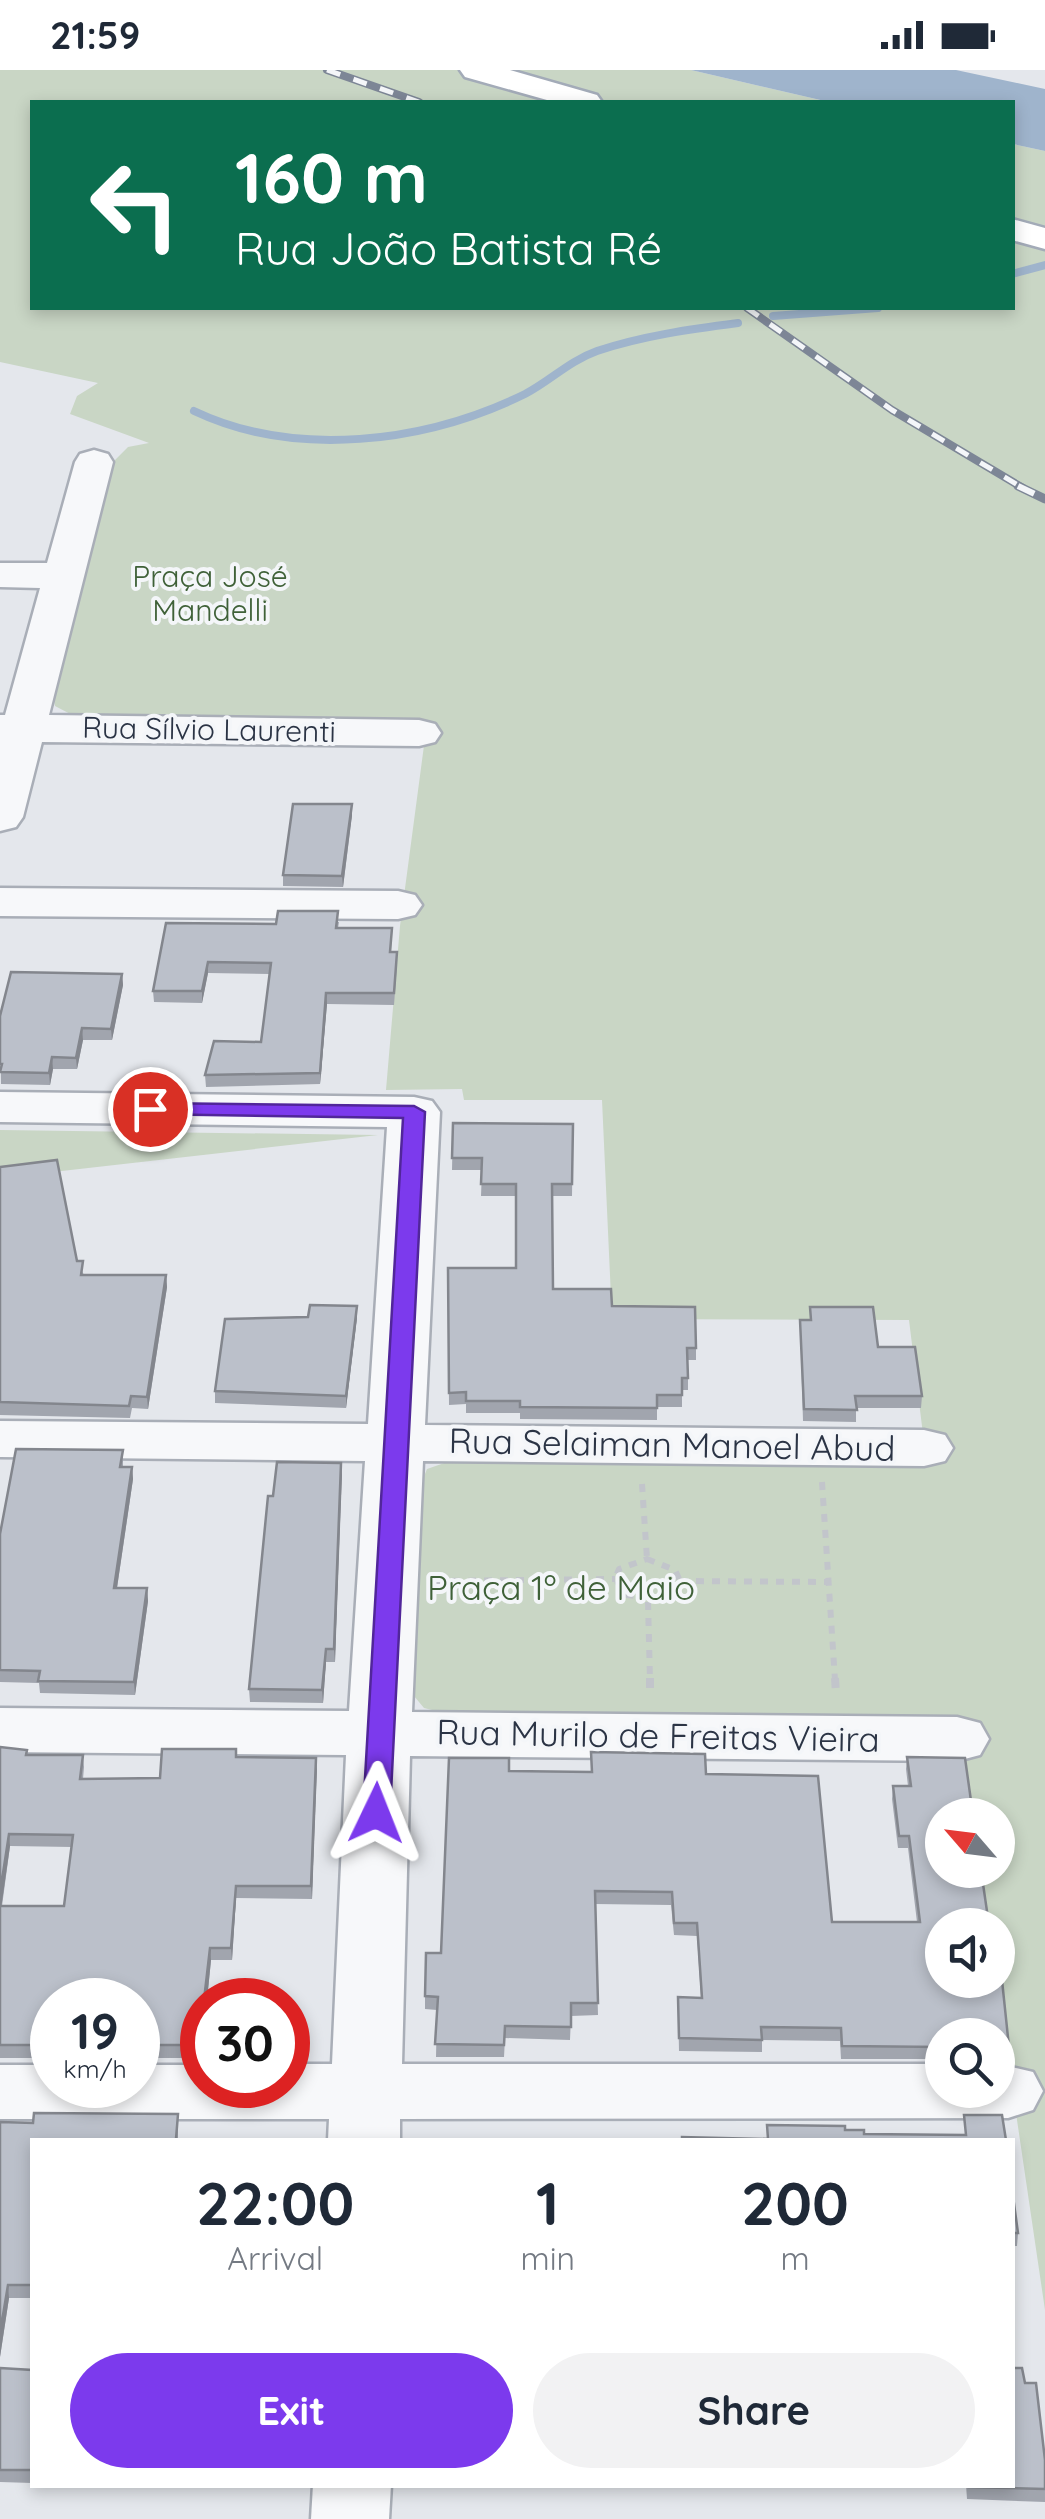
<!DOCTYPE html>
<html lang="en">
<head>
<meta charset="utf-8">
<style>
	:root { --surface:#fff; --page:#f2f2f3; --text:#1f2937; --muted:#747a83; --accent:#7c3aed }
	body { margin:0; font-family:Quicksand,sans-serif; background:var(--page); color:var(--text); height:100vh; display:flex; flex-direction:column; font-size:38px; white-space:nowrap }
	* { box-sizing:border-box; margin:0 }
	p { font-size:32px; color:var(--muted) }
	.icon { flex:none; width:55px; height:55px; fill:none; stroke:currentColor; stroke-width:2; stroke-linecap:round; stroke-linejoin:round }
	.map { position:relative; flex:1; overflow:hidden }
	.panel { position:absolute; left:30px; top:2068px; width:985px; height:350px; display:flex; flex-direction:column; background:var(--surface); border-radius:0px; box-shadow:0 5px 15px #0003 }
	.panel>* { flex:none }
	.hud { position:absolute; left:30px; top:30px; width:985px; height:210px; border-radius:0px; box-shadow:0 5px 15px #0003; background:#0b6e4f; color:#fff; overflow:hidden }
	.needle { width:65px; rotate:298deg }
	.controls { position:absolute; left:925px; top:1728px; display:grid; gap:20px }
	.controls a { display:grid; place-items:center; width:90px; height:90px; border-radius:50%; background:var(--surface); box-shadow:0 5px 15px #0003; font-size:50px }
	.speed { position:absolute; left:30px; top:1908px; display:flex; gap:20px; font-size:50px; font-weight:700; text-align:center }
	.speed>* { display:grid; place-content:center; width:130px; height:130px; border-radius:50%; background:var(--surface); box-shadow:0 5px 15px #0003; line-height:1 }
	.speed small { font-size:25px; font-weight:400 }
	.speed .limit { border:15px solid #d22; background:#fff; color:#111 }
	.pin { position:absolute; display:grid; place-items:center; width:85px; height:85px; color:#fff; margin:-42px; border:5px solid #fff; border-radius:50%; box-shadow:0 2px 10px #0007 }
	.me { position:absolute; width:110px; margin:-55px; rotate:2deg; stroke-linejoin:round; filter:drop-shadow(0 0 8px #0008) }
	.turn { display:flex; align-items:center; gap:35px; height:210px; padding:0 40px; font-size:45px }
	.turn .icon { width:130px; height:130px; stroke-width:2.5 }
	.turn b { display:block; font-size:70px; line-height:85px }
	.eta { display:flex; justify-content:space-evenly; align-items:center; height:170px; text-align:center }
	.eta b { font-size:60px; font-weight:700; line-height:70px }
	.primary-button { display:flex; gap:20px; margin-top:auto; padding:20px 40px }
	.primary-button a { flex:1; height:115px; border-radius:60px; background:var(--accent); color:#fff; font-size:40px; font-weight:700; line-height:115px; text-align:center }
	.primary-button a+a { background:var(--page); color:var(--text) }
	.status { display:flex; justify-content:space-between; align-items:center; height:70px; padding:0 50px; background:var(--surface); direction:ltr }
	.status svg { height:28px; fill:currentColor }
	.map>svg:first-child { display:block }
	.green { fill:#c9d6c5 }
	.water { fill:#9fb4cc }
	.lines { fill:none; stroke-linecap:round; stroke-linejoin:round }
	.stream { stroke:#9fb4cc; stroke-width:8 }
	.minor-casing { stroke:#a9aeb7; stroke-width:5 }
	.major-casing { stroke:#a3abb8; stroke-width:5 }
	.path-far1 { stroke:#c2c5cb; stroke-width:6; stroke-dasharray:8 8; stroke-linecap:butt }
	.path { stroke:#c2c5cb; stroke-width:8; stroke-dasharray:10 10; stroke-linecap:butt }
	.minor { fill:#f7f8fa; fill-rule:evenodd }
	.major { fill:#fff; fill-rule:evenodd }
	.rail-far1-casing { stroke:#7d8696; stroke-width:8 }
	.rail-casing { stroke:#7d8696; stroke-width:9 }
	.rail-far1 { stroke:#f4f6f9; stroke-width:5; stroke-dasharray:14; stroke-linecap:butt }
	.rail { stroke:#f4f6f9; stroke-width:6; stroke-dasharray:18; stroke-linecap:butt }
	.wall { fill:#a1a5ae; fill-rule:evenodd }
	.shaded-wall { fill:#83868d }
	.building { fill:#bbc0ca; stroke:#83868d; stroke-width:2.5 }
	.route { fill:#7c3aed; stroke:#51269a; stroke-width:2.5 }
	.labels { text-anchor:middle; stroke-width:8; stroke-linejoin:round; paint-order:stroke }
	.far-park-label { font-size:30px; fill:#3f6138; stroke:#f4f6f9 }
	.far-street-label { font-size:30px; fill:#2b3445; stroke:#f4f6f9 }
	.street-label { font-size:35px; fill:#2b3445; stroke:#f4f6f9 }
	.park-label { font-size:35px; fill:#3f6138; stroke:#f4f6f9 }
</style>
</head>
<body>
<div class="status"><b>21:59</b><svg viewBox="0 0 49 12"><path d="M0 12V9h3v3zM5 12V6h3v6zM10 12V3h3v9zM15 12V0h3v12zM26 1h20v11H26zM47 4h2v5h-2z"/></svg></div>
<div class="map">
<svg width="1045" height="2449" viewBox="0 0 1045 2449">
	<rect width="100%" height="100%" fill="#e4e7ec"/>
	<g class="green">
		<polygon points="0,0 691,0 829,32 32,32 32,238 1012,238 1013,74 1045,81 1045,2240 1008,1989 998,1855 989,1855 978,1800 998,1800 998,1745 970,1745 957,1648 444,1643 424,1638 414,1626 423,1409 427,1399 453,1390 927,1397 909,1250 612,1249 602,1030 464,1030 462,1019 386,1020 400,856 427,653 78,648 55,636 53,627 115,390 128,377 149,373 70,344 77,326 98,313 0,292"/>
		<polygon points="0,1060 378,1065 0,1108"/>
	</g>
	<polygon class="water" points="691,0 956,0 1045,19 1045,81 1013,74 1012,32 829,32"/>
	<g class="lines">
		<g class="stream">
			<polyline points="1012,204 1045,195"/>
			<polyline points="773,246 878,238"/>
			<path d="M194,341C295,389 425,373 525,324C550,311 569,291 597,281C642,266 691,259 738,253"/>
		</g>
		<defs>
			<g id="minor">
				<polygon points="94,380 108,384 113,392 49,645 419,650 435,654 441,663 435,672 419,676 42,672 23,747 16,757 0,761 0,645 5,645 40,518 0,517 0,493 47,493 75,392 80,384"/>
				<polygon points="0,818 398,821 415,825 422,835 415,845 398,849 0,846"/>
				<polygon points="0,1022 414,1027 432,1031 440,1042 425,1355 924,1360 945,1365 953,1378 945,1391 924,1396 423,1391 412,1642 957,1647 980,1653 989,1669 980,1685 957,1691 410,1686 402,1994 942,1994 942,2020 998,2020 998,1994 1033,2002 1043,2021 1033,2040 1008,2048 400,2049 400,2070 328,2070 329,2049 0,2049 0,1995 52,1995 52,2015 138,2015 138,1995 202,1995 202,2015 288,2015 288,1994 332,1994 346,1685 0,1682 0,1638 349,1641 365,1391 0,1387 0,1351 368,1354 387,1057 0,1052"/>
				<polygon points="313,2415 391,2415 389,2449 311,2449"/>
			</g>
			<g id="major">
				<polygon points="460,0 510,0 597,25 602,32 554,32 465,7"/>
				<polygon points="1012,149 1045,158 1045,179 1012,170"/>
			</g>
		</defs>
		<use href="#minor" class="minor-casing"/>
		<use href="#major" class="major-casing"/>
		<g class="path-far1">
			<polyline points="822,1412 835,1610"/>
			<polyline points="642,1414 647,1489"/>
			<polygon points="647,1489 675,1500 680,1511 661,1529 627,1525 615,1509 619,1499"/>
			<polyline points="436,1511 615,1509"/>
			<polyline points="680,1511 829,1512"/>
			<polyline points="648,1532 650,1610"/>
		</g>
		<g class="path">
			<polyline points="650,1608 650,1626"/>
			<polyline points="835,1608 836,1624"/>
		</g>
		<use href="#minor" class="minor"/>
		<use href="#major" class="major"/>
		<defs>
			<g id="rail-far1">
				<polyline points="327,0 419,32"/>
				<polyline points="747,238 892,340 1023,418"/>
			</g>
			<polyline id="rail" points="1018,416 1045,429"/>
		</defs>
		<use href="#rail-far1" class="rail-far1-casing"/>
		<use href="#rail" class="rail-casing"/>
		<use href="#rail-far1" class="rail-far1"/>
		<use href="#rail" class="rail"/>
	</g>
	<g class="wall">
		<polygon points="352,745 343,817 283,816 283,805"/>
		<polygon points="339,852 338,858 392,858 391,882 397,894 394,935 327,934 320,1014 206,1017 205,1005 261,972 270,904 208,903 202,933 154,932 153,921 276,854"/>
		<polygon points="122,904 123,915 112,970 83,970 77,999 53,999 50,1015 1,1014 0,946"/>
		<polygon points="453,1053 573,1054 572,1126 552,1126 553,1219 612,1236 696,1278 696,1290 688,1290 688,1320 682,1320 682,1337 657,1337 657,1350 520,1349 520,1343 466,1343 466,1334 449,1335 448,1198 516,1198 516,1126 481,1126 482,1100 452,1100"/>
		<polygon points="0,1097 77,1191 84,1205 166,1205 167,1217 148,1339 132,1338 130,1348 0,1345"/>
		<polygon points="810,1237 878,1277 922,1326 921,1338 856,1338 856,1352 803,1351 800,1250 810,1250"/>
		<polygon points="308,1247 357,1248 346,1338 215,1333 215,1321"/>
		<polygon points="123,1380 123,1397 132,1397 133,1409 117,1518 147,1518 148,1531 135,1625 40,1623 39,1613 0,1612 0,1464"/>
		<polygon points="341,1393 335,1592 326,1592 323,1633 250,1632 249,1619 273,1426"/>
		<path d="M0,1677L28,1685H83L84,1697L83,1709L160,1708L236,1679L237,1687L316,1688L312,1829L236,1828L232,1890H211L207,1930H202V1969L200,1988H138V1930H52V1988H0ZM10,1776L72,1777L64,1836H2Z"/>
		<polygon points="907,1687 989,1855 1009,1977 1008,1989 998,1989 998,1965 942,1965 942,1989 841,1989 840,1971 762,1970 762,1982 679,1981 678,1927 701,1928 697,1866 674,1865 671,1835 595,1834 598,1945 571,1946 570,1970 505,1968 504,1987 436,1987 437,1940 425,1939 425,1926 509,1701 706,1704 832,1852 917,1852 908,1778 898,1778 892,1729 893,1716 908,1716 906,1699"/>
		<polygon points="178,2044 178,2070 32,2070 32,2228 9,2228 0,2287 0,2052 33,2053"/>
		<polygon points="1012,2119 1018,2163 1017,2176 1012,2176"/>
		<polygon points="0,2298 32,2300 32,2413 0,2412"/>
		<polygon points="1025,2313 1045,2390 1045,2432 967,2429 966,2415 1012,2415"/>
	</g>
	<g class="shaded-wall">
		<polygon points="352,734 352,745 343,817 342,806"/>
		<polygon points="208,892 208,903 202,933 202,921"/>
		<polygon points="122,904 123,915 112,970 111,959"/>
		<polygon points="326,923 327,934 320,1014 320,1003"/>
		<polygon points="82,958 83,970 77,999 76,988"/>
		<polygon points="52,987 53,999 50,1015 49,1003"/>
		<polygon points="166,1205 167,1217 148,1339 147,1327"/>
		<polygon points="357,1236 357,1248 346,1338 346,1326"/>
		<polygon points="341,1393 342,1405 335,1592 334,1579"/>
		<polygon points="132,1397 133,1409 115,1531 114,1518"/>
		<polygon points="147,1518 148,1531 135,1625 134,1612"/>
		<polygon points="326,1579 326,1592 323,1633 322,1620"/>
		<polygon points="316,1688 317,1700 312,1829 311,1816"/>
		<polygon points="9,1764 10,1776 0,1846 0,1823"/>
		<polygon points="236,1816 236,1828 232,1890 231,1878"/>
		<polygon points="210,1878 211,1890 207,1930 204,1930"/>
		<polygon points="202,1947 202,1969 200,1988 199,1975"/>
		<polygon points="8,2215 9,2228 0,2287 0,2263"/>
	</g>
	<g class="building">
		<polygon points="293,734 352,734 342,806 283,805"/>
		<polygon points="278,841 338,841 336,858 392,858 390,882 397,882 394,923 326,923 320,1003 205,1005 214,971 261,972 271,893 208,892 202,921 153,921 166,853 276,854"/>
		<polygon points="11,902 122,904 111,959 82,958 76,988 52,987 49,1003 0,1002 2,994 0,994 0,946"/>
		<polygon points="453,1053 573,1054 572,1114 552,1114 553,1219 611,1219 612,1236 695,1237 696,1278 687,1278 688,1308 682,1308 682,1325 657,1325 657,1338 520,1337 520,1331 466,1331 466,1322 449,1323 448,1198 516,1198 516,1114 481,1114 482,1088 452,1088"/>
		<polygon points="57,1090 77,1191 83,1191 81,1205 166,1205 147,1327 131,1326 129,1336 0,1332 0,1097"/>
		<polygon points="310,1235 357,1236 346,1326 215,1321 225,1249 308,1247"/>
		<polygon points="810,1237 873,1237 878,1277 915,1277 922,1326 855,1326 857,1340 804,1339 800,1250 811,1250"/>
		<polygon points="16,1379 123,1380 120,1397 132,1397 114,1518 147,1518 134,1612 38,1611 40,1601 0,1600 0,1464"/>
		<polygon points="277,1392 341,1393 334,1579 326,1579 322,1620 249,1619 268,1426 273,1426"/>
		<polygon points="0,1677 27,1680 26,1685 83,1685 80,1709 160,1708 162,1679 236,1679 236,1687 316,1688 311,1816 236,1816 231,1878 210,1878 204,1930 202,1930 199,1975 138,1975 138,1930 52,1930 52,1975 0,1975 0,1836 64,1836 73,1765 9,1764 0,1823"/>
		<polygon points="591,1682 705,1684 706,1704 818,1706 832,1852 920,1852 909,1766 899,1766 893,1716 911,1716 907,1687 965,1688 973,1745 942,1745 942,1800 981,1800 989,1855 942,1855 942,1910 998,1910 998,1872 1009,1977 998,1977 998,1965 942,1965 942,1977 842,1976 841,1958 761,1957 762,1970 679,1968 678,1927 702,1928 697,1853 674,1853 672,1822 595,1821 598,1933 571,1933 571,1957 505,1956 504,1975 435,1974 438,1927 425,1926 426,1883 441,1883 449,1688 509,1688 509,1701 592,1702"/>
		<polygon points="34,2043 178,2044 176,2069 186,2070 32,2070 32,2215 8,2215 0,2263 0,2052 33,2053"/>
		<polygon points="964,2045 1002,2045 1006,2070 682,2070 682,2067 768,2069 767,2055 845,2056 845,2060 864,2060 864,2064 966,2065"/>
		<polygon points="1012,2119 1018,2163 1012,2163"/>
		<polygon points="0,2298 32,2300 32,2400 0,2400"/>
		<polygon points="1012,2298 1022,2298 1025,2313 1036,2313 1045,2390 1045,2419 969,2417 969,2415 1012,2415"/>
	</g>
	<polygon class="route" points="150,1033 414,1036 425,1042 390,1743 386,1750 367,1750 363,1743 403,1048 143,1044 140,1039"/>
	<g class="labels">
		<g class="far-park-label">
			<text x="210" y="517">Praça José<tspan x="210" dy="34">Mandelli</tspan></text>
		</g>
		<g class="far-street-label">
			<text transform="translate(209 660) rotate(1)" y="10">Rua Sílvio Laurenti</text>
		</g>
		<g class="street-label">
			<text transform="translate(672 1375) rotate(1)" y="12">Rua Selaiman Manoel Abud</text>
			<text transform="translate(658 1666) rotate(1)" y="12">Rua Murilo de Freitas Vieira</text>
		</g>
		<g class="park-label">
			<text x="561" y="1530">Praça 1º de Maio</text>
		</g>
	</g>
</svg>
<div class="controls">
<a><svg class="needle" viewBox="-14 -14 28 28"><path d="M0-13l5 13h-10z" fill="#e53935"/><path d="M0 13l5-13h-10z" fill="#747a83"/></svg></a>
<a><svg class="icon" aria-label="sound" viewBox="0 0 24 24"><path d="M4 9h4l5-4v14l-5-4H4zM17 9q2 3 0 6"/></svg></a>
<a><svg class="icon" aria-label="search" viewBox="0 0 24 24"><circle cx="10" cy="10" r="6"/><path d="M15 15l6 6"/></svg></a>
</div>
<div class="speed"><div>19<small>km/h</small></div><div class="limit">30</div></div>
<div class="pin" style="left:150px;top:1039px;background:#d93025"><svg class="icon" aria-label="arrive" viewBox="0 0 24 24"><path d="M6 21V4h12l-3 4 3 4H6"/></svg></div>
<svg class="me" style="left:376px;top:1743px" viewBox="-20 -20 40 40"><path d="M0-17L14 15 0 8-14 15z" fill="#7c3aed" stroke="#fff" stroke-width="4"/></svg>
<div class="hud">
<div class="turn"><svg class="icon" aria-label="left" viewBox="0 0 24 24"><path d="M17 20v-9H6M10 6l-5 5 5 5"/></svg><div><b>160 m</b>Rua João Batista Ré</div></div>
</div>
<section class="panel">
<div class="eta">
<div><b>22:00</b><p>Arrival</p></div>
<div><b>1</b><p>min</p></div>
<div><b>200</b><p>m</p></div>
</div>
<div class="primary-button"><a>Exit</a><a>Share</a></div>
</section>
</div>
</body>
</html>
